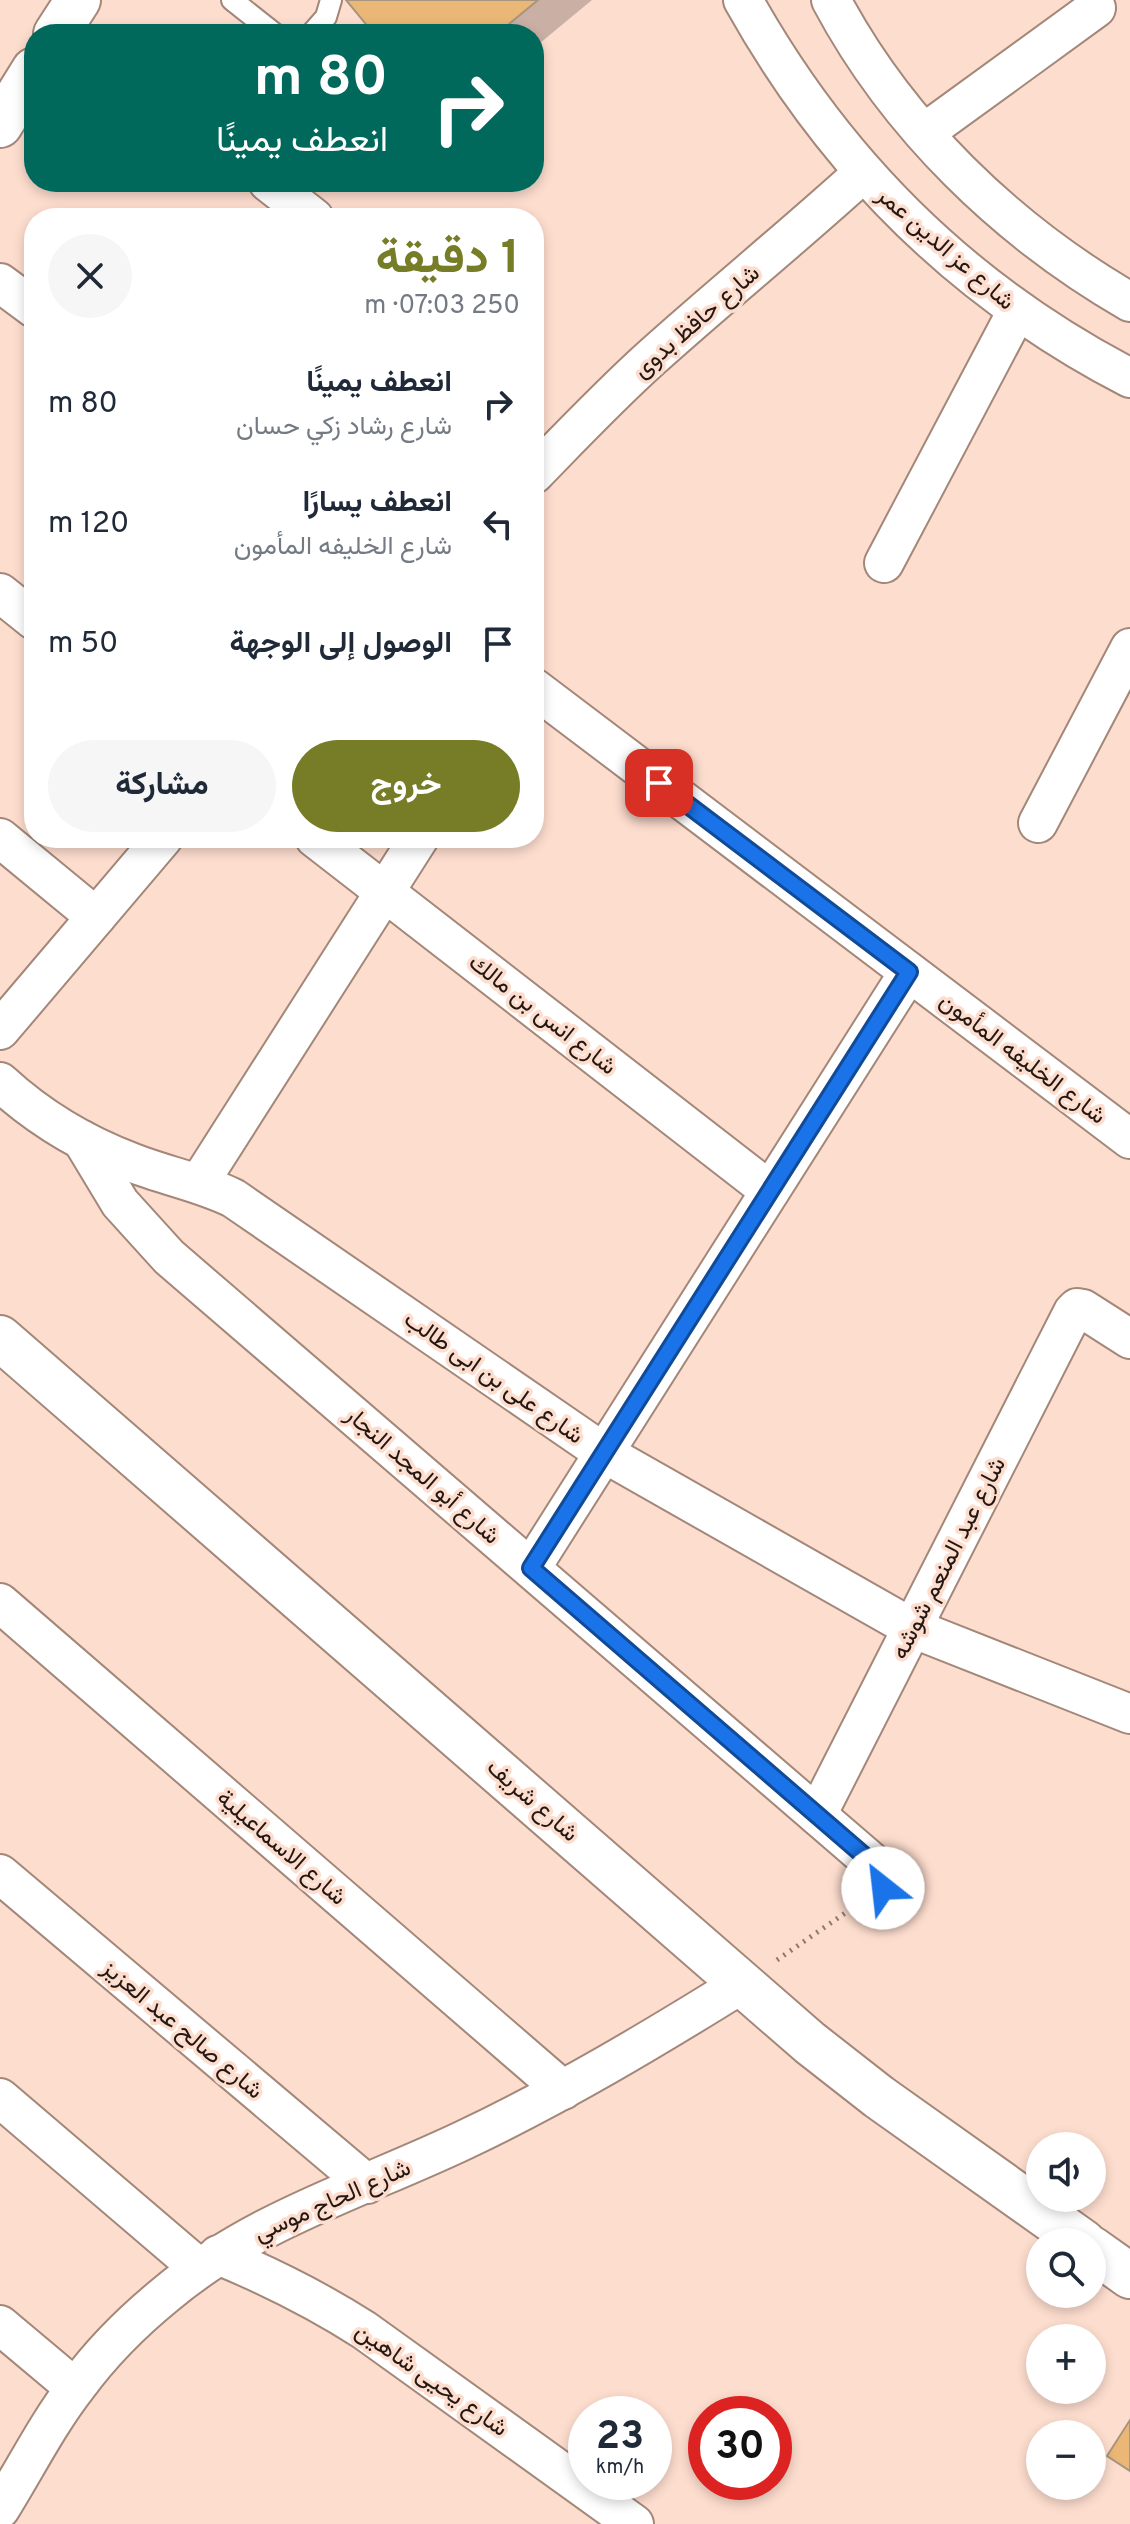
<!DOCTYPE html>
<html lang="ar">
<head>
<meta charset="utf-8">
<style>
	:root { --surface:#fff; --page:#f6f6f7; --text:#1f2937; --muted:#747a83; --accent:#777d27 }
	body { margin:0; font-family:Overpass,Vazirmatn,sans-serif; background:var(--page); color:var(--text); direction:rtl; height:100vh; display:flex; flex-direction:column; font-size:30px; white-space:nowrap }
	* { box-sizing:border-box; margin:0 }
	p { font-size:26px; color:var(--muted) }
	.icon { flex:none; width:44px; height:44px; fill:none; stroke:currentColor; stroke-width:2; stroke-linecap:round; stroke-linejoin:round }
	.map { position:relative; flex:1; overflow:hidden; direction:ltr }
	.details { position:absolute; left:24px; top:208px; width:520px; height:640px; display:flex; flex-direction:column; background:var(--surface); border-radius:32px; box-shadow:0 4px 12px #0003; direction:rtl }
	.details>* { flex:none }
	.top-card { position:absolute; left:24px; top:24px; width:520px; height:168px; border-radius:32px; box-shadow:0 4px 12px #0003; direction:rtl; background:#00695c; color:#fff; overflow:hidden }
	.fabs { position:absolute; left:1026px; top:2132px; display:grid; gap:16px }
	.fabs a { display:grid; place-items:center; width:80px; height:80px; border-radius:50%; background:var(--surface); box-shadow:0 4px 12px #0003; font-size:40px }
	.speed { position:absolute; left:568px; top:2396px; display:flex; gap:16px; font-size:40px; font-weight:700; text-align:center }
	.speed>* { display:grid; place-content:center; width:104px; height:104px; border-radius:50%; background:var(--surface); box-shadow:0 4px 12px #0003; line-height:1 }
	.speed small { font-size:20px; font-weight:400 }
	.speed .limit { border:12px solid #d22; background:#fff; color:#111 }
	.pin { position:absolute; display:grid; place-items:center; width:68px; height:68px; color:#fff; margin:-34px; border-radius:16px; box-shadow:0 4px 12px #0006 }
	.me { position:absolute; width:88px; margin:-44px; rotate:331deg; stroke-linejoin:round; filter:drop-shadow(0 0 6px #0008) }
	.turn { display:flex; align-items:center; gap:28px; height:168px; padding:0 24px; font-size:36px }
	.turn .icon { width:104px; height:104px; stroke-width:2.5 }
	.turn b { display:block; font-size:56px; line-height:68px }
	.round { display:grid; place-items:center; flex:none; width:84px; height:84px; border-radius:42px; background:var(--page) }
	.head { display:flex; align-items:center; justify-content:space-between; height:136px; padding:0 24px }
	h1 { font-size:48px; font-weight:700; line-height:60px; color:var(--accent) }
	.cta { display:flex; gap:16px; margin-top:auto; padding:16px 24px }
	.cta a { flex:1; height:92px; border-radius:48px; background:var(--accent); color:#fff; font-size:32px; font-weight:700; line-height:92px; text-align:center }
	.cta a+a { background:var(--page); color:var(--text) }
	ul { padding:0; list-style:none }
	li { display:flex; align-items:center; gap:24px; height:120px; padding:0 24px }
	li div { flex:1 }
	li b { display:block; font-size:30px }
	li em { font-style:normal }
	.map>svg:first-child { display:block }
	.shadow { fill:#0003 }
	.building { fill:#eab776; stroke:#a8957d; stroke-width:2 }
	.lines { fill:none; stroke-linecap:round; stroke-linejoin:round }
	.lane-casing { stroke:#a38779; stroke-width:24 }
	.street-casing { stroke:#a38779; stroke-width:42 }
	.secondary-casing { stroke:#a38779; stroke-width:48 }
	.path { stroke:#8f796f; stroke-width:5; stroke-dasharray:2 6; stroke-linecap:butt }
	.lane { stroke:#fff; stroke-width:20 }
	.street { stroke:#fff; stroke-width:38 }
	.secondary { stroke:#fff; stroke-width:44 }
	.route-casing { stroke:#114b97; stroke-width:20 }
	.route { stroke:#1a73e8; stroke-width:14 }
	.labels { text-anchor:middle; stroke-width:7; stroke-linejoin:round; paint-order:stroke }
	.street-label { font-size:24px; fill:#221712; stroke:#fdddce }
</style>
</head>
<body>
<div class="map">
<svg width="1130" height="2524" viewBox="0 0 1130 2524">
	<rect width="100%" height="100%" fill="#fdddce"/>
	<polygon class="shadow" points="348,0 592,0 534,48 534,34 377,34"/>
	<g class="building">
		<polygon points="346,0 538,0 497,34 374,34"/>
		<polygon points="1130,2420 1130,2471 1107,2456"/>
	</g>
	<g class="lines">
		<defs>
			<g id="lane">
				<polyline points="232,0 275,34"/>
				<polyline points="311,34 326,17 331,0"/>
			</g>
			<g id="street">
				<path d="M743,0C835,165 962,291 1130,378"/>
				<path d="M831,0C898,126 1007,231 1130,302"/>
				<polyline points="924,133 1096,8"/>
				<polyline points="268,182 314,218"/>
				<polyline points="0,283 34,308"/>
				<path d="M534,474C572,435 610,395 651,358C721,295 794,236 863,173"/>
				<polyline points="884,563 1017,311"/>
				<polyline points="0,593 34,620"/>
				<polyline points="534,688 1130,1139"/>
				<polyline points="1038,823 1130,648"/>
				<polyline points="0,838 96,917"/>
				<polyline points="315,838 770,1191"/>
				<polyline points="0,1030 163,838"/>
				<path d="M0,1082C38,1117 85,1145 133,1163C166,1176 200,1182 233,1198L604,1453L912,1628L1130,1714"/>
				<polyline points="82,1140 120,1203 169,1257 883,1872 886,1882 883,1888"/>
				<polyline points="199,1183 419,838"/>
				<polyline points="531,1568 909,972"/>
				<polyline points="0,1603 563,2090"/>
				<polyline points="817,1815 1073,1312 1077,1308 1083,1309 1130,1339"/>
				<polyline points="0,1874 367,2184"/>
				<polyline points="0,2098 199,2268"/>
				<path d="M218,2255C269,2276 317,2300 364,2330L634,2524"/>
				<polyline points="0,2325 75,2388"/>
				<path d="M0,2509C25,2469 48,2423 77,2386C102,2352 132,2322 165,2295C254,2220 361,2189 464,2140C561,2094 653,2039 743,1983"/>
			</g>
			<g id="secondary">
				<polyline points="56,34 78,0"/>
				<polyline points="0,125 34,70"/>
				<polyline points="0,1338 810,2043 879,2097 1083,2242"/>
				<polyline points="1092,2249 1130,2276"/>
			</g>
		</defs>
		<use href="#lane" class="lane-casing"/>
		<use href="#street" class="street-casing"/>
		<use href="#secondary" class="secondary-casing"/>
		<polyline class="path" points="777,1960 851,1909"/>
		<use href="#lane" class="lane"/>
		<use href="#street" class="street"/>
		<use href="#secondary" class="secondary"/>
	</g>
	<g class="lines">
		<defs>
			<polyline id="route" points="659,783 909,972 531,1568 883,1872 886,1878 883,1888"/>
		</defs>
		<use href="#route" class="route-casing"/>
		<use href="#route" class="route"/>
	</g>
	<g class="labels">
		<g class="street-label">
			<text transform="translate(946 248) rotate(41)" y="8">شارع عز الدين عمر</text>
			<text transform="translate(696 321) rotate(-41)" y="8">شارع حافظ بدوى</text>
			<text transform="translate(543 1014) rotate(38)" y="8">شارع انس بن مالك</text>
			<text transform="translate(1023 1058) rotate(37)" y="8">شارع الخليفه المأمون</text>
			<text transform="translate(494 1377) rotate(35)" y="8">شارع على بن ابى طالب</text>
			<text transform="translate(423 1475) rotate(41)" y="8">شارع أبو المجد النجار</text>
			<text transform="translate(948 1558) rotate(-63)" y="8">شارع عبد المنعم شوشه</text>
			<text transform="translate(533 1800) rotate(41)" y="8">شارع شريف</text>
			<text transform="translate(282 1847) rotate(41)" y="8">شارع الاسماعيلية</text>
			<text transform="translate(183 2029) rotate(40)" y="8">شارع صالح عبد العزيز</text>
			<text transform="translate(332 2200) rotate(-24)" y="8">شارع الحاج موسي</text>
			<text transform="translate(432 2379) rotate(35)" y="8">شارع يحيى شاهين</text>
		</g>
	</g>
</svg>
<div class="fabs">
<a><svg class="icon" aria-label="sound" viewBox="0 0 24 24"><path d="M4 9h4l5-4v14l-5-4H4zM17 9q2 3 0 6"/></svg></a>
<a><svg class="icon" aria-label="search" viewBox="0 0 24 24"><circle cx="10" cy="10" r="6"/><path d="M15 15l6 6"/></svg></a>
<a>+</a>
<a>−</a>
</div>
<div class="speed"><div>23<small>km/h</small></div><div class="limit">30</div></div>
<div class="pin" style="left:659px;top:783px;background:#d93025"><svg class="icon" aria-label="arrive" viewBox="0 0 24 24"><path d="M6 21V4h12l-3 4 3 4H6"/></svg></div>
<svg class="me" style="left:883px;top:1888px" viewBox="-20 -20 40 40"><circle r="19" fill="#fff"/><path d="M0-13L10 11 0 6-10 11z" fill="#1a73e8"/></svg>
<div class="top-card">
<div class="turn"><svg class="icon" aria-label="right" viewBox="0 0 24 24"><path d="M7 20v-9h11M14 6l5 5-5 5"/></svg><div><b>80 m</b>انعطف يمينًا</div></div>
</div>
<section class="details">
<div class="head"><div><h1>1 دقيقة</h1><p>250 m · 07:03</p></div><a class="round"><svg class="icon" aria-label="close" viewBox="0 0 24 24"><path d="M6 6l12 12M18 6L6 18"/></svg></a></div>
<ul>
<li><svg class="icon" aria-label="right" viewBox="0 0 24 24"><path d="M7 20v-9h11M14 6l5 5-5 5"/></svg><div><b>انعطف يمينًا</b><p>شارع رشاد زكي حسان</p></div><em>80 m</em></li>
<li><svg class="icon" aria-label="left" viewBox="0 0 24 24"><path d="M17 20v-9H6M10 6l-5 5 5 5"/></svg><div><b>انعطف يسارًا</b><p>شارع الخليفه المأمون</p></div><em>120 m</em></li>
<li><svg class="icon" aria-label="arrive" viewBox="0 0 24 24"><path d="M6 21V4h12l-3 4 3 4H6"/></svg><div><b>الوصول إلى الوجهة</b></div><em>50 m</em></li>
</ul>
<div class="cta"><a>خروج</a><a>مشاركة</a></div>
</section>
</div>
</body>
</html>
